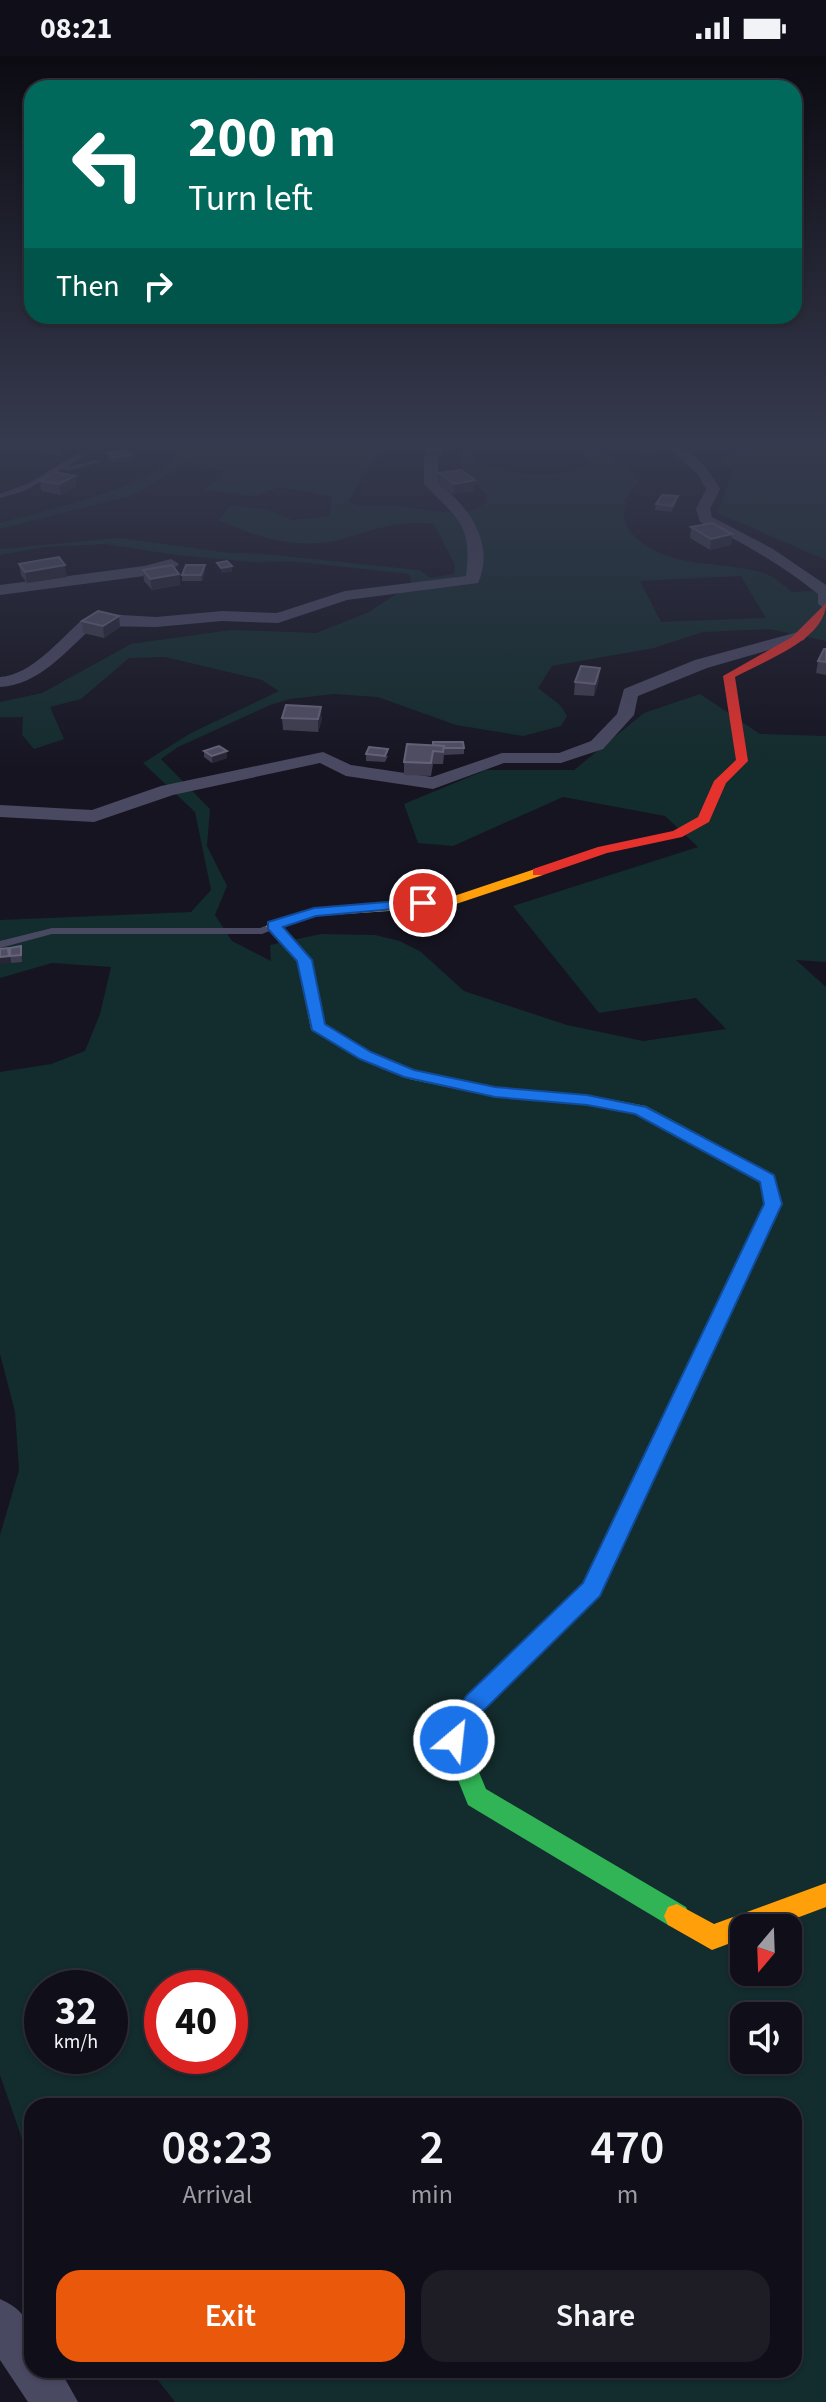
<!DOCTYPE html>
<html lang="en">
<head>
<meta charset="utf-8">
<style>
	:root { --surface:#100f19; --page:#1e1d26; --text:#f1f3f6; --muted:#9c9ca2; --line:#302f38; --accent:#ea580c }
	body { margin:0; font-family:"Source Sans 3",sans-serif; background:var(--page); color:var(--text); height:100vh; display:flex; flex-direction:column; font-size:30px; white-space:nowrap }
	* { box-sizing:border-box; margin:0 }
	p { font-size:26px; color:var(--muted) }
	.icon { flex:none; width:44px; height:44px; fill:none; stroke:currentColor; stroke-width:2; stroke-linecap:round; stroke-linejoin:round }
	.map { position:relative; flex:1; overflow:hidden }
	.drawer { position:absolute; left:24px; top:2042px; width:778px; height:280px; display:flex; flex-direction:column; background:var(--surface); border-radius:24px; box-shadow:0 2px 6px #0004,0 0 0 2px var(--line) }
	.drawer>* { flex:none }
	.hud { position:absolute; left:24px; top:24px; width:778px; height:244px; border-radius:24px; box-shadow:0 2px 6px #0004,0 0 0 2px var(--line); background:#00695c; color:#fff; overflow:hidden }
	.needle { width:52px; rotate:199deg }
	.tools { position:absolute; left:730px; top:1858px; display:grid; gap:16px }
	.tools a { display:grid; place-items:center; width:72px; height:72px; border-radius:16px; background:var(--surface); box-shadow:0 2px 6px #0004,0 0 0 2px var(--line); font-size:40px }
	.speed { position:absolute; left:24px; top:1914px; display:flex; gap:16px; font-size:40px; font-weight:700; text-align:center }
	.speed>* { display:grid; place-content:center; width:104px; height:104px; border-radius:50%; background:var(--surface); box-shadow:0 2px 6px #0004,0 0 0 2px var(--line); line-height:1 }
	.speed small { font-size:20px; font-weight:400 }
	.speed .limit { border:12px solid #d22; background:#fff; color:#111 }
	.pin { position:absolute; display:grid; place-items:center; width:68px; height:68px; color:#fff; margin:-34px; border:4px solid #fff; border-radius:50%; box-shadow:0 2px 8px #0007 }
	.me { position:absolute; width:88px; margin:-44px; rotate:28deg; stroke-linejoin:round; filter:drop-shadow(0 0 6px #0008) }
	.turn { display:flex; align-items:center; gap:28px; height:168px; padding:0 32px; font-size:36px }
	.turn .icon { width:104px; height:104px; stroke-width:2.5 }
	.turn b { display:block; font-size:56px; line-height:68px }
	.then { display:flex; align-items:center; height:76px; padding:0 32px; background:#0003; gap:16px; font-size:30px }
	.eta { display:flex; justify-content:space-evenly; align-items:center; height:136px; text-align:center }
	.eta b { font-size:48px; font-weight:600; line-height:56px }
	.primary-button { display:flex; gap:16px; margin-top:auto; padding:16px 32px }
	.primary-button a { flex:1; height:92px; border-radius:24px; background:var(--accent); color:#fff; font-size:32px; font-weight:600; line-height:92px; text-align:center }
	.primary-button a+a { background:var(--page); color:var(--text) }
	.status { display:flex; justify-content:space-between; align-items:center; height:56px; padding:0 40px; background:var(--surface); direction:ltr }
	.status svg { height:22px; fill:currentColor }
	.map>svg:first-child { display:block }
	.green { fill:#132c2d; fill-rule:evenodd }
	.lines { fill:none; stroke-linecap:round; stroke-linejoin:round }
	.path { stroke:#44505f; stroke-width:2; stroke-dasharray:2 3; stroke-linecap:butt }
	.lane { fill:#4a4962; fill-rule:evenodd }
	.street { fill:#4a4962; fill-rule:evenodd }
	.fast { fill:#30b455; fill-rule:evenodd }
	.slow { fill:#ff9f0a; fill-rule:evenodd }
	.jam { fill:#e5322d; fill-rule:evenodd }
	.wall { fill:#403d50 }
	.shaded-wall { fill:#282635 }
	.building { fill:#504e63; stroke:#66637b; stroke-width:2 }
	.route { fill:#1a73e8; stroke:#114b97; stroke-width:2 }
</style>
</head>
<body>
<div class="status"><b>08:21</b><svg viewBox="0 0 49 12"><path d="M0 12V9h3v3zM5 12V6h3v6zM10 12V3h3v9zM15 12V0h3v12zM26 1h20v11H26zM47 4h2v5h-2z"/></svg></div>
<div class="map">
<svg width="826" height="2346" viewBox="0 0 826 2346">
	<rect width="100%" height="100%" fill="#161421"/>
	<g class="green">
		<path d="M134,387H392L370,408L348,446C364,453 380,449 397,450C419,452 443,458 466,456C474,455 481,451 487,445L486,439L459,407L463,387H480L470,399C497,422 563,425 592,406L586,399L557,387L595,390L640,422L624,445L626,447C621,459 626,473 635,481C671,514 716,504 760,516C773,519 782,528 792,536L826,534V585L769,573L703,576L654,592L552,610L538,632L560,649L567,660L561,670L523,680L456,669L378,641L334,638L290,643L270,649L178,691L161,703L210,753L207,790L227,830L215,859L232,885L271,905L270,889L321,878L375,879L400,885L421,896L464,935L567,969L643,985L726,973L696,942L599,957L513,850L698,791L665,760L563,741L453,790L418,787L404,748L486,714H574L644,657L700,638L760,678L826,680V906L796,904L826,931V2346H175L150,2314H794V2050H32V2112L0,2019V1479L19,1414L15,1356L0,1298V1016L51,1008L85,995L100,958L111,911L52,907L0,922V864L191,856L211,834L195,756L143,707L191,677L279,635L262,624L165,601L129,602L81,643L50,651L64,683L34,693L22,679L23,661H0V646L42,637L131,588L231,574L316,577L367,557L404,533L411,526L409,518L291,505L254,506L177,499L106,488L44,491L0,499V493L119,482L229,497L263,498L419,514L430,522L454,518L455,509L434,468C397,463 373,475 338,484C295,494 257,481 218,464L232,449L269,454L292,464L329,460L332,440L279,431L255,440L205,434L226,415L185,407L134,439L0,473V467C36,457 161,428 177,398ZM741,520L766,562L661,566L640,525ZM744,1872H788V1916H744ZM42,1932H110V2000H42ZM162,1932H230V2000H162ZM744,1960H788V2004H744Z"/>
		<polygon points="758,387 826,387 826,504 718,457 733,414 717,405"/>
	</g>
	<g class="lines">
		<polyline class="path" points="105,397 138,387"/>
		<g class="lane">
			<polygon points="77,398 84,400 67,411 96,404 100,406 67,415 63,413 24,435 0,442 0,438 29,427"/>
			<polygon points="273,867 277,868 277,872 262,878 52,878 0,892 0,885 52,872 260,872"/>
		</g>
		<g class="street">
			<path d="M662,387C688,387 708,411 720,433L710,453L712,461L773,493L826,529V553L818,548V538C782,509 742,486 700,466L696,453L706,433L698,418Z"/>
			<path d="M431,397L438,401V427C468,449 496,488 478,527L347,544L278,567L222,565L156,571L94,570C66,595 39,629 0,631V621C32,619 60,583 83,563L105,558L156,561L222,555L277,557L345,535L466,520C473,467 456,462 424,428V401Z"/>
			<polygon points="171,503 179,508 176,511 144,520 0,539 0,529 144,510"/>
			<polygon points="798,576 806,581 804,584 707,612 638,640 634,659 603,693 561,707 504,707 433,733 346,720 320,707 173,739 94,766 0,761 0,749 92,754 161,730 323,696 351,709 432,721 502,697 559,697 591,685 617,658 624,633 695,604"/>
			<path d="M0,2243C35,2258 32,2281 32,2314H60L78,2346H28L0,2304Z"/>
		</g>
		<g class="fast">
			<polygon points="389,1005 413,1014 495,1031 587,1039 646,1050 774,1119 782,1148 769,1173 757,1173 754,1169 764,1148 760,1126 635,1058 587,1049 495,1041 409,1023 383,1013 381,1010"/>
			<polygon points="537,1576 545,1579 548,1586 545,1593 482,1654 466,1685 486,1733 686,1851 690,1860 686,1869 677,1872 668,1869 468,1749 442,1684 466,1640 529,1579"/>
		</g>
		<g class="slow">
			<polygon points="538,812 545,816 543,819 447,851 316,860 282,872 311,904 324,968 372,997 395,1007 397,1010 389,1015 360,1003 311,973 297,905 266,870 314,852 445,843"/>
			<polygon points="826,1827 826,1851 770,1872 744,1872 744,1882 712,1894 668,1869 664,1860 668,1851 677,1848 714,1868"/>
		</g>
		<g class="jam">
			<path d="M826,547C826,584 763,605 735,621L748,705L726,727L709,766L682,781L607,797L543,819H533V813L598,791L673,775L698,761L714,725L736,704L723,620L792,581Z"/>
			<polygon points="763,1163 772,1169 600,1539 545,1593 537,1596 529,1593 526,1586 529,1579 584,1527 754,1169"/>
		</g>
	</g>
	<g class="wall">
		<polygon points="26,387 72,387 73,395 58,400 26,391"/>
		<polygon points="423,387 440,387 442,394 442,399 427,400"/>
		<polygon points="636,387 661,387 661,395 643,396"/>
		<polygon points="108,397 132,404 114,407 108,403"/>
		<polygon points="439,417 475,435 453,438 439,428"/>
		<polygon points="75,420 76,430 61,439 41,435 40,425"/>
		<polygon points="677,446 671,456 655,454 656,448"/>
		<polygon points="691,471 732,478 731,489 710,494 690,482"/>
		<polygon points="19,508 67,521 27,527 21,519"/>
		<polygon points="205,509 205,515 202,525 182,525 182,519"/>
		<polygon points="143,514 179,518 180,529 152,534 144,525"/>
		<polygon points="82,565 120,571 104,582 83,577"/>
		<polygon points="826,593 826,619 816,617 818,605"/>
		<polygon points="599,624 594,640 574,639 575,626"/>
		<polygon points="282,662 322,663 318,676 283,674"/>
		<polygon points="407,688 464,692 464,698 444,699 443,708 433,708 431,720 404,719 404,706"/>
		<polygon points="204,695 227,702 212,707 204,701"/>
		<polygon points="366,698 388,700 385,706 366,705"/>
		<polygon points="21,890 22,906 11,907 10,900"/>
	</g>
	<g class="shaded-wall">
		<polygon points="65,387 72,387 73,395 58,400 57,390"/>
		<polygon points="131,399 132,404 114,407 114,402"/>
		<polygon points="75,420 76,430 61,439 59,428"/>
		<polygon points="475,424 475,435 453,438 454,428"/>
		<polygon points="732,478 731,489 710,494 711,483"/>
		<polygon points="65,509 67,521 27,527 25,516"/>
		<polygon points="205,509 205,515 202,525 201,519"/>
		<polygon points="232,510 232,516 221,517 221,512"/>
		<polygon points="179,518 180,529 152,534 150,523"/>
		<polygon points="119,560 120,571 104,582 103,570"/>
		<polygon points="600,612 599,624 594,640 595,628"/>
		<polygon points="321,651 322,663 318,676 318,663"/>
		<polygon points="227,695 227,702 212,707 212,700"/>
		<polygon points="9,900 11,907 0,908 0,901"/>
	</g>
	<g class="building">
		<polygon points="46,387 65,387 57,390"/>
		<polygon points="424,387 440,387 442,394 427,394"/>
		<polygon points="125,394 131,399 114,402 108,397"/>
		<polygon points="461,414 475,424 454,428 439,417"/>
		<polygon points="55,416 75,420 59,428 40,425"/>
		<polygon points="662,439 678,440 672,450 656,448"/>
		<polygon points="712,467 732,478 711,483 691,471"/>
		<polygon points="59,501 65,509 25,516 19,508"/>
		<polygon points="227,505 232,510 221,512 217,507"/>
		<polygon points="172,509 179,518 150,523 143,514"/>
		<polygon points="186,509 205,509 201,519 182,519"/>
		<polygon points="98,555 119,560 103,570 82,565"/>
		<polygon points="824,593 826,593 826,606 818,605"/>
		<polygon points="581,610 600,612 595,628 575,626"/>
		<polygon points="286,649 321,651 318,663 282,662"/>
		<polygon points="433,686 463,686 464,692 443,692 444,690 433,689"/>
		<polygon points="407,688 444,690 443,696 433,695 431,707 404,706"/>
		<polygon points="219,690 227,695 212,700 204,695"/>
		<polygon points="369,691 388,693 385,700 366,698"/>
		<polygon points="21,890 21,899 10,900 10,892"/>
		<polygon points="8,892 9,900 0,901 0,893"/>
	</g>
	<linearGradient id="sky" x2="0" y2="1"><stop stop-color="#0c0b12"/><stop offset="0.54" stop-color="#363a4e"/><stop offset="1" stop-color="#363a4e" stop-opacity="0"/></linearGradient>
	<rect width="826" height="716" fill="url(#sky)"/>
	<polygon class="route" points="423,843 428,844 428,850 316,860 283,871 312,904 325,968 371,996 414,1014 495,1031 587,1039 646,1051 774,1119 782,1148 600,1540 483,1655 463,1692 454,1695 446,1692 442,1684 466,1640 583,1527 764,1148 760,1126 635,1058 587,1049 495,1041 404,1021 360,1003 312,974 297,905 268,873 268,866 314,852"/>
</svg>
<div class="tools">
<a><svg class="needle" viewBox="-14 -14 28 28"><path d="M0-13l5 13h-10z" fill="#e53935"/><path d="M0 13l5-13h-10z" fill="#9c9ca2"/></svg></a>
<a><svg class="icon" aria-label="sound" viewBox="0 0 24 24"><path d="M4 9h4l5-4v14l-5-4H4zM17 9q2 3 0 6"/></svg></a>
</div>
<div class="speed"><div>32<small>km/h</small></div><div class="limit">40</div></div>
<div class="pin" style="left:423px;top:847px;background:#d93025"><svg class="icon" aria-label="arrive" viewBox="0 0 24 24"><path d="M6 21V4h12l-3 4 3 4H6"/></svg></div>
<svg class="me" style="left:454px;top:1684px" viewBox="-20 -20 40 40"><circle r="17" fill="#1a73e8" stroke="#fff" stroke-width="3"/><path d="M0-11L8 9 0 5-8 9z" fill="#fff"/></svg>
<div class="hud">
<div class="turn"><svg class="icon" aria-label="left" viewBox="0 0 24 24"><path d="M17 20v-9H6M10 6l-5 5 5 5"/></svg><div><b>200 m</b>Turn left</div></div>
<div class="then">Then<svg class="icon" aria-label="right" viewBox="0 0 24 24"><path d="M7 20v-9h11M14 6l5 5-5 5"/></svg></div>
</div>
<section class="drawer">
<div class="eta">
<div><b>08:23</b><p>Arrival</p></div>
<div><b>2</b><p>min</p></div>
<div><b>470</b><p>m</p></div>
</div>
<div class="primary-button"><a>Exit</a><a>Share</a></div>
</section>
</div>
</body>
</html>
